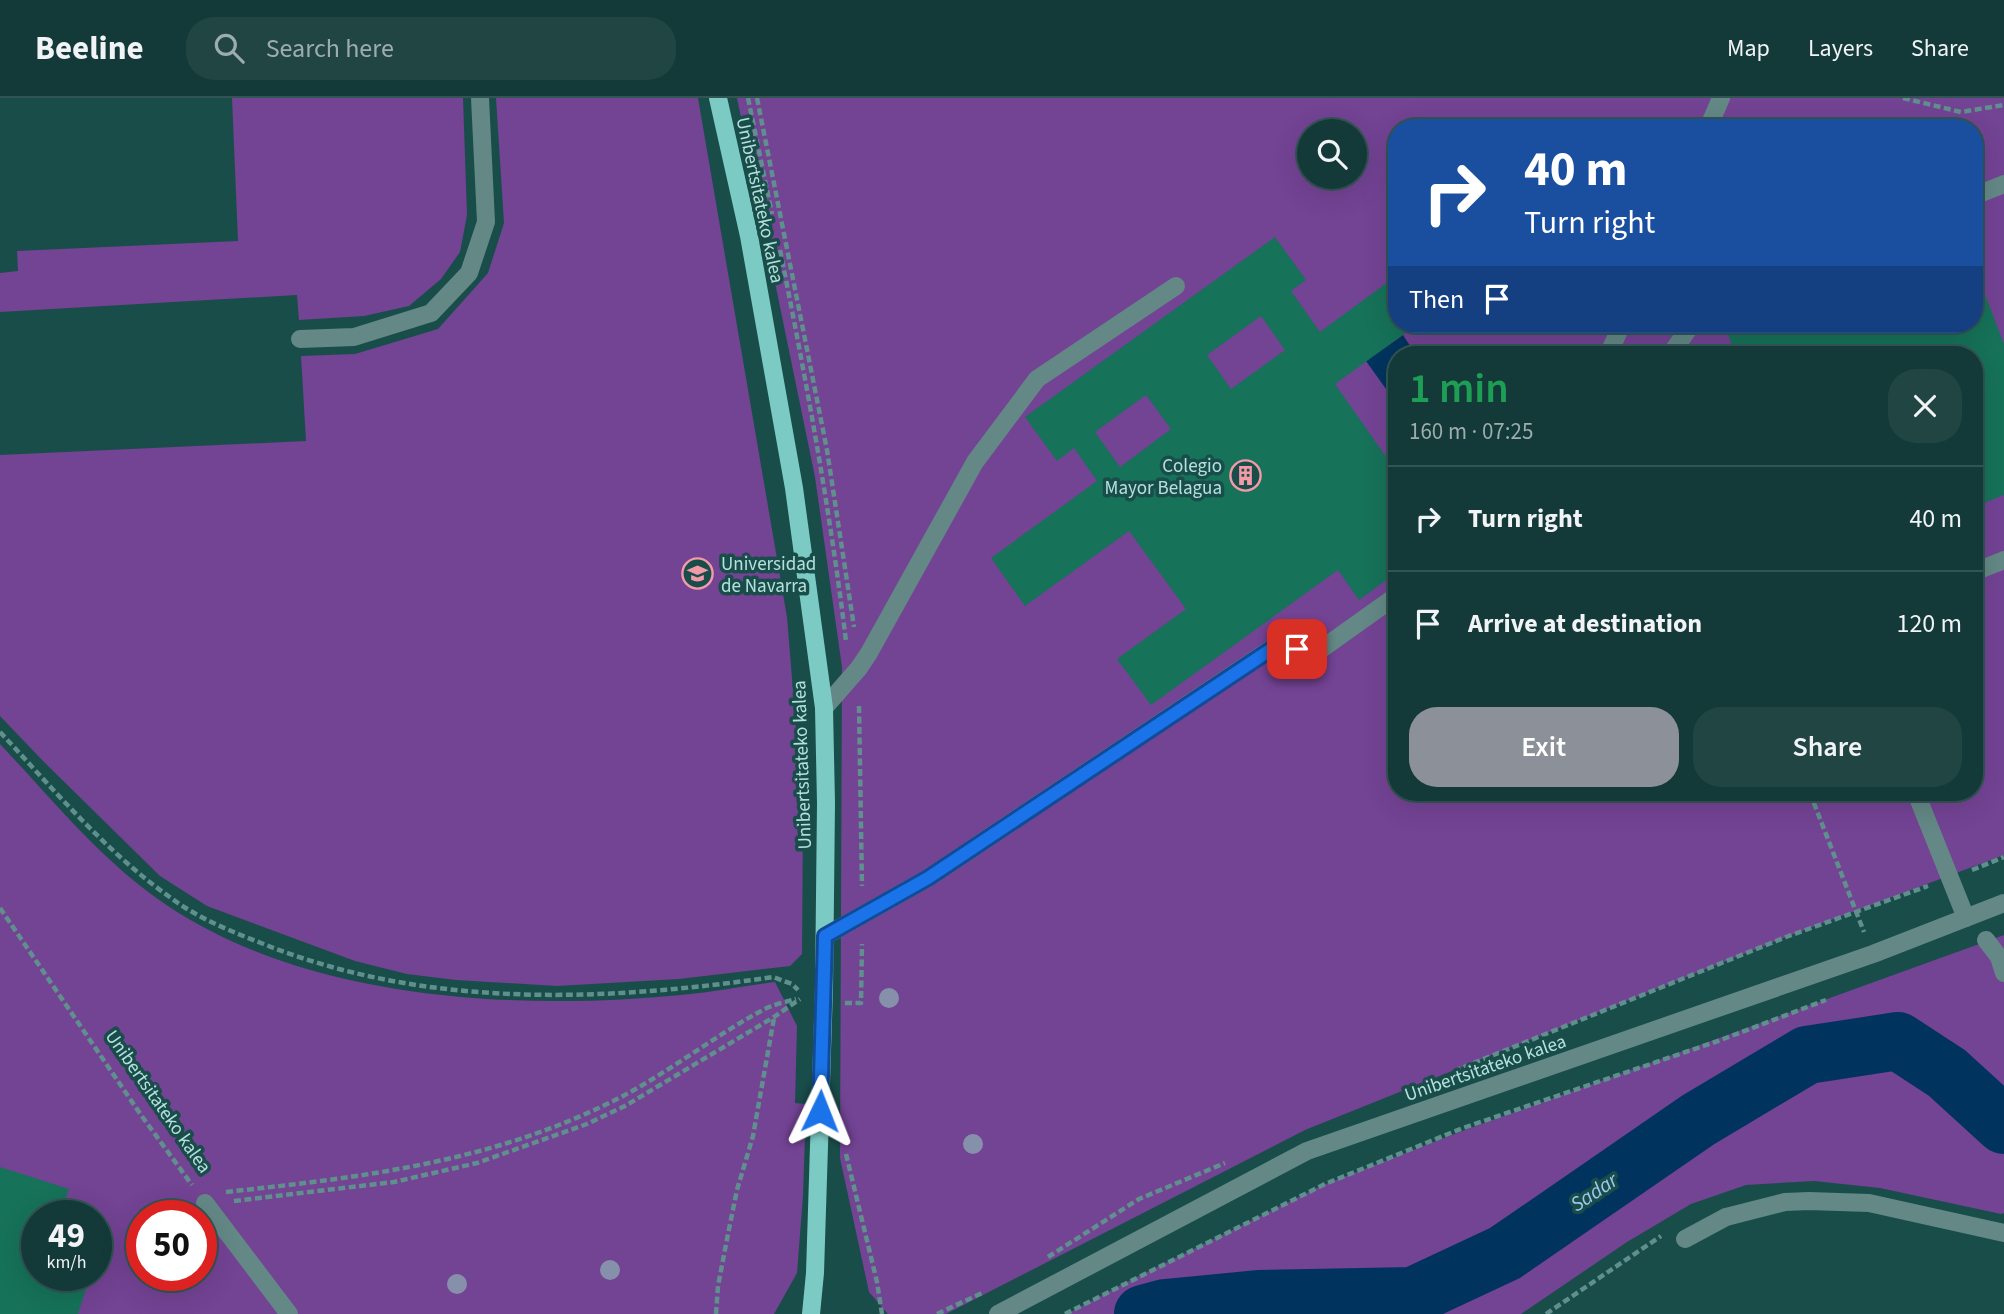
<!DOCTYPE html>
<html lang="en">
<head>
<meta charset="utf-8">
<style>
	:root { --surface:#133a38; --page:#204543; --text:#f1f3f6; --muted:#9dadae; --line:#325453; --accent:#8c9099 }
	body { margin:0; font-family:"Source Sans 3",sans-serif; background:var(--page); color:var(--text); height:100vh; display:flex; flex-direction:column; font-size:26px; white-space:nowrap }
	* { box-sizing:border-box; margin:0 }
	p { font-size:23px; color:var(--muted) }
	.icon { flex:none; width:38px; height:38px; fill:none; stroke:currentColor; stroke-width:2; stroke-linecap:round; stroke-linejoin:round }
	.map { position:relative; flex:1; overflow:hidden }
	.side { position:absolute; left:1388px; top:248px; width:595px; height:455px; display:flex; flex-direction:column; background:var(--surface); border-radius:28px; box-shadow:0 7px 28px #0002,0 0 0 2px var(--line) }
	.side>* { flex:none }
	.banner { position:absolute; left:1388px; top:21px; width:595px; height:214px; border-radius:28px; box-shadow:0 7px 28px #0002,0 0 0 2px var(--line); background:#1a4fa0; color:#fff; overflow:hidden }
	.fabs { position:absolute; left:1297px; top:21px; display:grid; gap:14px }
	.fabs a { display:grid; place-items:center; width:70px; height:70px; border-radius:50%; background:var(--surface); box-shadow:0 7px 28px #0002,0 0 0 2px var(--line); font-size:35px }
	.speed { position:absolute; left:21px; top:1102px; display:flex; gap:14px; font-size:35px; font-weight:700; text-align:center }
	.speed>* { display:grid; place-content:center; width:91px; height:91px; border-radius:50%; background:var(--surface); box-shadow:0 7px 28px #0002,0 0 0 2px var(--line); line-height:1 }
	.speed small { font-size:18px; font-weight:400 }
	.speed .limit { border:10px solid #d22; background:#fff; color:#111 }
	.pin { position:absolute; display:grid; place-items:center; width:60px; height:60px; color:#fff; margin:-30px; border-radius:14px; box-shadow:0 4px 10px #0006 }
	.me { position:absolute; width:77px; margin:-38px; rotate:2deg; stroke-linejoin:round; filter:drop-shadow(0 0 5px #0008) }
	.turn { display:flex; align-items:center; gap:24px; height:147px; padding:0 21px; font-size:32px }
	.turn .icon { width:91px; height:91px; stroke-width:2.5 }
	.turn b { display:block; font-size:49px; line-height:60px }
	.then { display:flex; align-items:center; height:66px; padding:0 21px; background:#0003; gap:14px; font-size:26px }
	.round { display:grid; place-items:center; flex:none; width:74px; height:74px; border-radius:28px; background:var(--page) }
	.head { display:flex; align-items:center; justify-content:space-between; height:119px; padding:0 21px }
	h1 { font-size:42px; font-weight:600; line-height:52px; color:#1e9e55 }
	.action { display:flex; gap:14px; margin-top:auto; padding:14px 21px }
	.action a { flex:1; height:80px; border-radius:28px; background:var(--accent); color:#fff; font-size:28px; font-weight:600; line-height:80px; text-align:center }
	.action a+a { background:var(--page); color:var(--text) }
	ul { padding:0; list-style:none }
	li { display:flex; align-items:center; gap:21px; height:105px; padding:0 21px; border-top:2px solid var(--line) }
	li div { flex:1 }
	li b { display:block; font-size:26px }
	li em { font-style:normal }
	header { display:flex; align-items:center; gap:42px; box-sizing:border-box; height:98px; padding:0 35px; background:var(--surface); border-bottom:2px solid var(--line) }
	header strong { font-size:33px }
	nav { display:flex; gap:38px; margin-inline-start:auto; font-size:24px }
	.search { width:490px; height:63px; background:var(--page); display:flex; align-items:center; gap:18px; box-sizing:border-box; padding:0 24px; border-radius:28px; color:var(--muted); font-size:26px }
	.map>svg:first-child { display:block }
	.green { fill:#734394; fill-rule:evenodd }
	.water { fill:#00345e }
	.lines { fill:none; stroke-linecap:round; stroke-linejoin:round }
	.river { stroke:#00345e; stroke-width:58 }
	.building { fill:#167259; fill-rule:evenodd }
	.path { stroke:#60908d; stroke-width:4.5; stroke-dasharray:7 3.5; stroke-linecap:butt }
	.minor { stroke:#638885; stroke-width:18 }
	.major { stroke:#7ccac4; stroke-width:18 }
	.tree { fill:#8790aa }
	.route-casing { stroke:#114b97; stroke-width:18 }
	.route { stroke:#1a73e8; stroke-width:12 }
	.labels { text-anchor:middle; stroke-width:7; stroke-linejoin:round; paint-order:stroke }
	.street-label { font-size:19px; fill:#b5e1dd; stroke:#194d4a }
	.poi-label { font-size:19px; fill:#b5e1dd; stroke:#194d4a; text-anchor:end }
	.water-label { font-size:21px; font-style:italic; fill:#a0c8f2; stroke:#194d4a }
</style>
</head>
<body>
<header>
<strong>Beeline</strong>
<div class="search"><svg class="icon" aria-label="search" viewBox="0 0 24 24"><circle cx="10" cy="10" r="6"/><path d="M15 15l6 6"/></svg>Search here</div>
<nav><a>Map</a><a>Layers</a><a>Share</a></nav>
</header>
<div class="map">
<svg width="2004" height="1216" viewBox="0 0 2004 1216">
	<rect width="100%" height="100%" fill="#194d4a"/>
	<g class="green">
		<polygon points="232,0 463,0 467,117 460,154 441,181 409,208 364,218 299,222 297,197 0,214 0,175 18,173 17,153 238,143"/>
		<polygon points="496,0 698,0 787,519 803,715 802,856 790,868 679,881 557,888 456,882 407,876 355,863 207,808 160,778 44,664 0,618 0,357 306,343 301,258 355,256 438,231 488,175 504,125"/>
		<path d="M737,0H2004V757L1786,839L1305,1032L946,1216H888L869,1194L840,1060L842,569L815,379ZM1396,30H1974V226H1396ZM1309,33H1354V79H1309ZM1396,257H1974V695H1396Z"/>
		<path d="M0,646C53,702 103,765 168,808C309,902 517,913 681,897C713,894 744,888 775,884L797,928L795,1005L806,1006L803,1098L797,1175L774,1216H0ZM37,1118H96V1178H37ZM142,1118H201V1178H142Z"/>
		<polygon points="2004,837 2004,1115 2001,1116 1880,1090 1814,1083 1746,1087 1691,1106 1627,1144 1521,1216 1067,1216 1119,1188 1323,1087 1465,1032"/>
	</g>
	<polygon class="water" points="1403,237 1416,257 1396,257 1396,305 1366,263"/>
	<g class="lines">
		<polyline class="river" points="1143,1216 1165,1210 1258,1201 1413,1198 1505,1155 1698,1022 1807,957 1898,943 1947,975 2004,1027"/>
	</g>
	<g class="building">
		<path d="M1275,139L1306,182L1291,193L1320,234L1396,178V226H1418L1335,286L1396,373V475L1359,502L1338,472L1151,607L1117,561L1186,511L1129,433L1025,508L991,460L1097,383L1074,350L1057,363L1025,319ZM1261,218L1285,252L1231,291L1207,257ZM1146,297L1171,331L1120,369L1095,334Z"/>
		<polygon points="1974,168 2004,246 2004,397 1974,409 1974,257 1736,257 1724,226 1974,226"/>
		<polygon points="0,1069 69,1091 60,1118 37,1118 37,1178 90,1178 78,1216 0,1216"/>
		<polygon points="96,1138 102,1140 97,1157 96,1157"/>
	</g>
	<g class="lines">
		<g class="path">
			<polyline points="748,0 772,116"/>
			<polyline points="757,0 827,352 854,529"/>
			<polyline points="1903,0 1961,14 2004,7"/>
			<path d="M780,152C806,281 830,412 846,543"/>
			<polyline points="859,608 862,788"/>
			<path d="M0,634C54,692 106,754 171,800C198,820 230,833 261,845C424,911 602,904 773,879L792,886L798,892"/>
			<polyline points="1810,695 1864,834"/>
			<polyline points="1972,772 2004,759"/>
			<polyline points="0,810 141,1017 192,1087"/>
			<polyline points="845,905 861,905 862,846"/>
			<polyline points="1454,973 1786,839 1928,788"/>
			<polyline points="846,1056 877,1184 882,1216"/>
			<path d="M226,1094C364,1079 495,1064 621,999C669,974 713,939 761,913C771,907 785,904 796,901"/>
			<polyline points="234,1103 394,1084 477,1065 587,1026 625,1008 774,919 800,901"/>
			<polyline points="1048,1159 1139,1101 1225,1065"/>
			<polyline points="716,1216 718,1188 728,1136 737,1092 753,1038 774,920"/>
			<polyline points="937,1216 982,1195"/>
			<polyline points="1065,1216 1325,1086 1463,1030 1718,943 1826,902"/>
			<polyline points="1546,1216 1661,1138"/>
		</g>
		<g class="minor">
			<polyline points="1708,30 1721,0"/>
			<polyline points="1974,98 2004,86"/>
			<polyline points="300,241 354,239 431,215 469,175 486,124 480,0"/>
			<polyline points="1608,257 1622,226"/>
			<polyline points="1670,257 1692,226"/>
			<polyline points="1974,474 2004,462"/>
			<polyline points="824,610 859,570 869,555 975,364 1037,281 1176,188"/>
			<polyline points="1916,695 1966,820"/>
			<polyline points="825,838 928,780 1278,546 1316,555 1396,498"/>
			<polyline points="1986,842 1999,859 2004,875"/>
			<polyline points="205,1105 289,1216"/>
			<polyline points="1685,1141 1726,1119 1785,1104 1809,1103 1869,1105 2004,1135"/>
			<polyline points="998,1216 1307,1053 1873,856 2004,805"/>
		</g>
		<polyline class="major" points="718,0 749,138 794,390 824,610 826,705 824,890 815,1175 811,1216"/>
	</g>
	<g class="tree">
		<circle cx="889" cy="900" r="10"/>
		<circle cx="973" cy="1046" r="10"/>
		<circle cx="610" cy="1172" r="10"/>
		<circle cx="457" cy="1186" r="10"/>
	</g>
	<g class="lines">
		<defs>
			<polyline id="route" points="820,1013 825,838 928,780 1279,546 1297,551"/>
		</defs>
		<use href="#route" class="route-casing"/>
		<use href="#route" class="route"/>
	</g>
	<defs>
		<symbol id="building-ring" viewBox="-11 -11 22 22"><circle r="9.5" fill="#194d4a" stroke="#f39aa8" stroke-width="1.5"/><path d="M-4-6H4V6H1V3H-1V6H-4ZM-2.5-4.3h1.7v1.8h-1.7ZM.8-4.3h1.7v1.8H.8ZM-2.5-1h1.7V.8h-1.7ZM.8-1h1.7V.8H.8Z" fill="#f39aa8"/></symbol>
		<symbol id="university-ring" viewBox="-11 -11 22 22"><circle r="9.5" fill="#194d4a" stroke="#f39aa8" stroke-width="1.5"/><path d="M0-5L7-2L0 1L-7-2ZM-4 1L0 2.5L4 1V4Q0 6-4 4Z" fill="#f39aa8"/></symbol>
	</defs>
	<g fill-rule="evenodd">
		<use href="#building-ring" x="1228" y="360" width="35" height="35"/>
		<use href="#university-ring" x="680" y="458" width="35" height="35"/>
	</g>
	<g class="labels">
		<g class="street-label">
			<text transform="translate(761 102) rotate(78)" y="7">Unibertsitateko kalea</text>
			<text transform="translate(801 667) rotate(-92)" y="7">Unibertsitateko kalea</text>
			<text transform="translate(1485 969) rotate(-19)" y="7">Unibertsitateko kalea</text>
			<text transform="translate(159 1003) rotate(55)" y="7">Unibertsitateko kalea</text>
		</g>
		<g class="poi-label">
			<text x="1222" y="374">Colegio<tspan x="1222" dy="22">Mayor Belagua</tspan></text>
			<text x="721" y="472" text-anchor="start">Universidad<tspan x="721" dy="22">de Navarra</tspan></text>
		</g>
		<g class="water-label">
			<text transform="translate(1594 1094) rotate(-34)" y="7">Sadar</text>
		</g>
	</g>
</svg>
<div class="fabs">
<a><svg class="icon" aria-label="search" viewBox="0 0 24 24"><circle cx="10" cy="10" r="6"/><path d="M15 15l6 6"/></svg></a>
</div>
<div class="speed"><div>49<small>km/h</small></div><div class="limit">50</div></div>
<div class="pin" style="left:1297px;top:551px;background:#d93025"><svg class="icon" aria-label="arrive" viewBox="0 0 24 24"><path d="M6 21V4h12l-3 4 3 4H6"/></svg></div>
<svg class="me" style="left:820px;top:1013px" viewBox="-20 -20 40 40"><path d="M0-17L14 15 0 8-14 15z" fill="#1a73e8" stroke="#fff" stroke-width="4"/></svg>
<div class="banner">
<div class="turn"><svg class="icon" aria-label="right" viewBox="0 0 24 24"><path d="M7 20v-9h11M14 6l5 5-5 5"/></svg><div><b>40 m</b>Turn right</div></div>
<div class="then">Then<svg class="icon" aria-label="arrive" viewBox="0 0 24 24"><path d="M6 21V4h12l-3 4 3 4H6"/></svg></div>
</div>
<section class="side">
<div class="head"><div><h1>1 min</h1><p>160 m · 07:25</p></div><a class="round"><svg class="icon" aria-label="close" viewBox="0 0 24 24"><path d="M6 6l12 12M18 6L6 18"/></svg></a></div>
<ul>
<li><svg class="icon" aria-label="right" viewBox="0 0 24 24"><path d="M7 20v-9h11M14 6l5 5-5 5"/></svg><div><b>Turn right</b></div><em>40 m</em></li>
<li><svg class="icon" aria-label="arrive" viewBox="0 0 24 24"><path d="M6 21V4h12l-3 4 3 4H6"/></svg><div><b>Arrive at destination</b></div><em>120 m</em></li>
</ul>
<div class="action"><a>Exit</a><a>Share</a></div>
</section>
</div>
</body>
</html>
